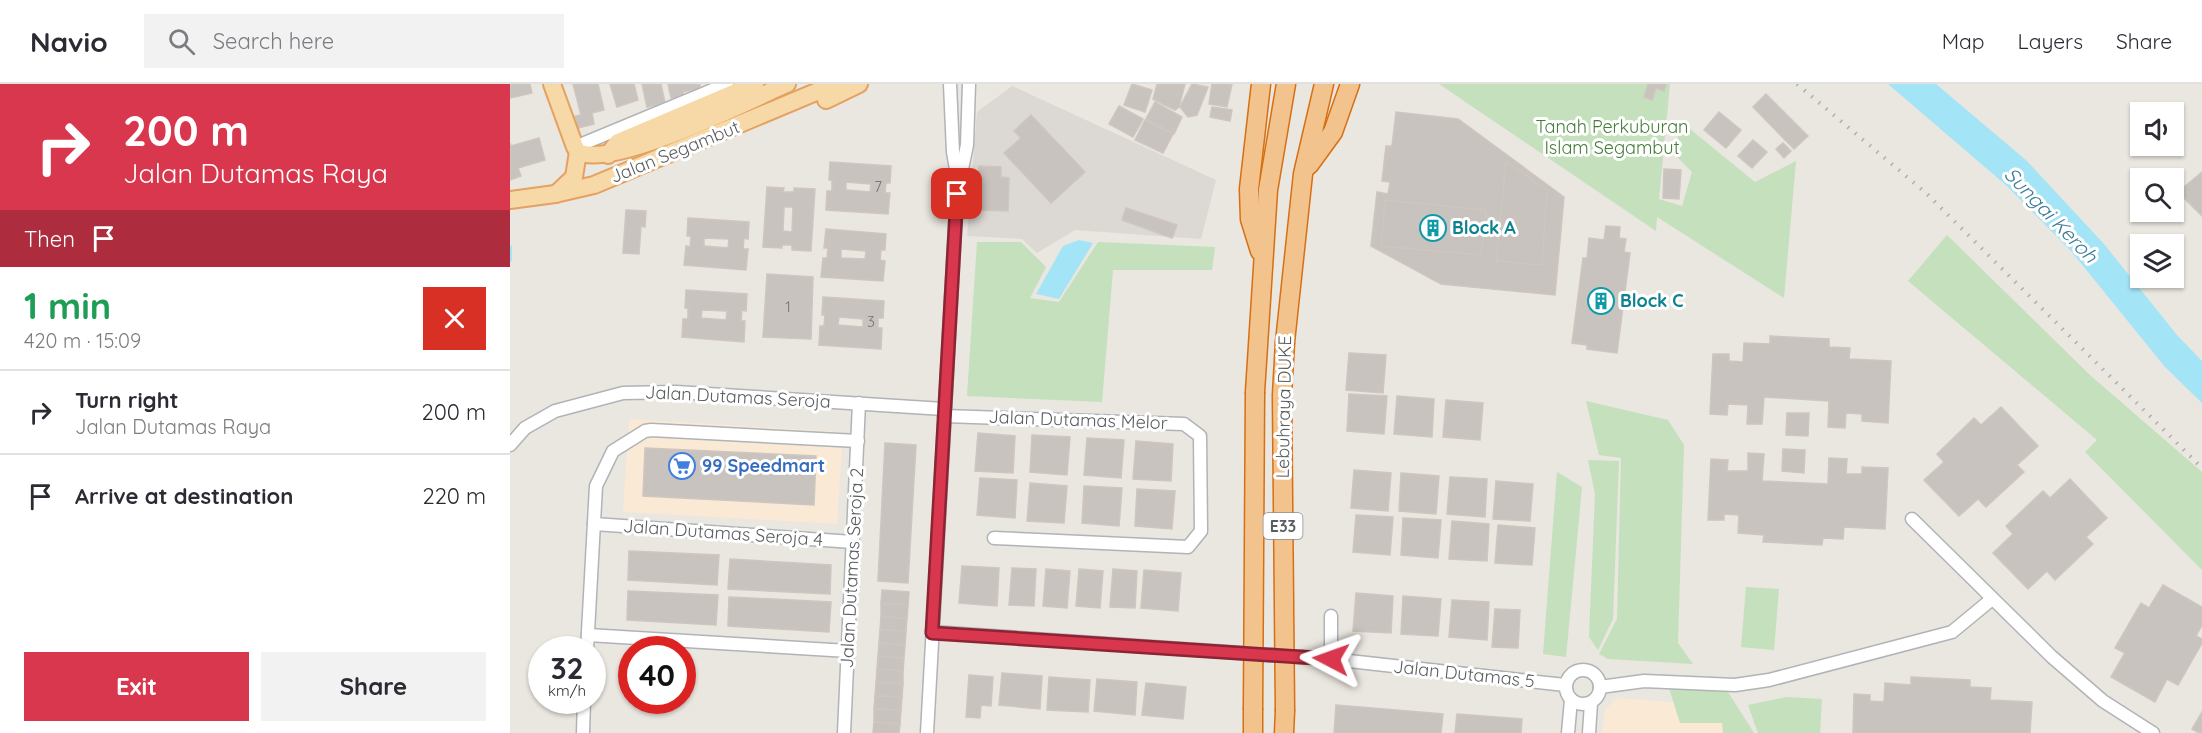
<!DOCTYPE html>
<html lang="en">
<head>
<meta charset="utf-8">
<style>
	:root { --surface:#fff; --page:#f2f2f3; --text:#2b2b33; --muted:#7c7c81; --line:#e1e1e2; --accent:#d9374e }
	body { margin:0; font-family:Quicksand,sans-serif; background:var(--page); color:var(--text); height:100vh; display:flex; flex-direction:column; font-size:22px; white-space:nowrap }
	* { box-sizing:border-box; margin:0 }
	p { font-size:20px; color:var(--muted) }
	.icon { flex:none; width:33px; height:33px; fill:none; stroke:currentColor; stroke-width:2; stroke-linecap:round; stroke-linejoin:round }
	.map { position:relative; flex:1; overflow:hidden }
	.details { display:flex; flex-direction:column; background:var(--surface); width:510px }
	.details>* { flex:none }
	.hud { background:#d9374e; color:#fff; overflow:hidden }
	.buttons { position:absolute; left:1620px; top:18px; display:grid; gap:12px }
	.buttons a { display:grid; place-items:center; width:54px; height:54px; border-radius:0px; background:var(--surface); box-shadow:0 2px 4px #0004; font-size:30px }
	.speed { position:absolute; left:18px; top:552px; display:flex; gap:12px; font-size:30px; font-weight:700; text-align:center }
	.speed>* { display:grid; place-content:center; width:78px; height:78px; border-radius:50%; background:var(--surface); box-shadow:0 2px 4px #0004; line-height:1 }
	.speed small { font-size:15px; font-weight:400 }
	.speed .limit { border:9px solid #d22; background:#fff; color:#111 }
	.pin { position:absolute; display:grid; place-items:center; width:51px; height:51px; color:#fff; margin:-26px; border-radius:12px; box-shadow:0 3px 9px #0006 }
	.me { position:absolute; width:66px; margin:-33px; rotate:274deg; stroke-linejoin:round; filter:drop-shadow(0 0 4px #0008) }
	.turn { display:flex; align-items:center; gap:21px; height:126px; padding:0 24px; font-size:27px }
	.turn .icon { width:78px; height:78px; stroke-width:2.5 }
	.turn b { display:block; font-size:42px; line-height:51px }
	.then { display:flex; align-items:center; height:57px; padding:0 24px; background:#0003; gap:12px; font-size:22px }
	.round { display:grid; place-items:center; flex:none; width:63px; height:63px; border-radius:0px; background:var(--page) }
	.head { display:flex; align-items:center; justify-content:space-between; height:102px; padding:0 24px }
	h1 { font-size:36px; font-weight:800; line-height:45px; color:#1e9e55 }
	.primary-button { display:flex; gap:12px; margin-top:auto; padding:12px 24px }
	.primary-button a { flex:1; height:69px; border-radius:0px; background:var(--accent); color:#fff; font-size:24px; font-weight:800; line-height:69px; text-align:center }
	.primary-button a+a { background:var(--page); color:var(--text) }
	ul { padding:0; list-style:none }
	li { display:flex; align-items:center; gap:18px; height:84px; padding:0 24px; border-top:2px solid var(--line) }
	li div { flex:1 }
	li b { display:block; font-size:22px }
	li em { font-style:normal }
	header { display:flex; align-items:center; gap:36px; box-sizing:border-box; height:84px; padding:0 30px; background:var(--surface); border-bottom:2px solid var(--line) }
	header strong { font-size:28px }
	nav { display:flex; gap:33px; margin-inline-start:auto; font-size:21px }
	.search { width:420px; height:54px; background:var(--page); display:flex; align-items:center; gap:15px; box-sizing:border-box; padding:0 21px; border-radius:0px; color:var(--muted); font-size:22px }
	main { display:flex; flex:1; min-height:0 }
	.map>svg:first-child { display:block }
	.commercial { fill:#fae9d5 }
	.industrial { fill:#dcd8d4 }
	.green { fill:#c5e0bd }
	.water { fill:#a3e5f7 }
	.lines { fill:none; stroke-linecap:round; stroke-linejoin:round }
	.stream { stroke:#a3e5f7; stroke-width:4 }
	.building { fill:#c8c3be; stroke:#cec6bf; stroke-width:1.5; fill-rule:evenodd }
	.minor-casing { stroke:#b0b4b6; stroke-width:15 }
	.major-casing { stroke:#e4a15f; stroke-width:20 }
	.highway-casing { stroke:#d76f13; stroke-width:21 }
	.minor { stroke:#fff; stroke-width:12 }
	.major { stroke:#f7d9a8; stroke-width:16 }
	.highway { stroke:#f3c38e; stroke-width:18 }
	.rail { stroke:#aeafaf; stroke-width:4; stroke-dasharray:1.5 8; stroke-linecap:butt }
	.highway-bridge-casing { stroke:#d76f13; stroke-width:21; stroke-linecap:butt }
	.highway-bridge { stroke:#f3c38e; stroke-width:18 }
	.route-casing { stroke:#8d2433; stroke-width:15 }
	.route { stroke:#d9374e; stroke-width:10 }
	.labels { text-anchor:middle; stroke-width:6; stroke-linejoin:round; paint-order:stroke }
	.number-label { font-size:15px; fill:#747677 }
	.shield { fill:#fff; stroke:#8a8e8f; stroke-width:1.5 }
	.shield-label { font-size:16px; font-weight:bold; fill:#585d5f }
	.park-label { font-size:18px; fill:#467d3a; stroke:#fff }
	.street-label { font-size:18px; fill:#585d5f; stroke:#fff }
	.culture-label { font-size:18px; font-weight:bold; fill:#0d838f; stroke:#fff; text-anchor:start }
	.shop-label { font-size:18px; font-weight:bold; fill:#366cbe; stroke:#fff; text-anchor:start }
	.water-label { font-size:20px; font-style:italic; fill:#3e7c96; stroke:#fff }
</style>
</head>
<body>
<header>
<strong>Navio</strong>
<div class="search"><svg class="icon" aria-label="search" viewBox="0 0 24 24"><circle cx="10" cy="10" r="6"/><path d="M15 15l6 6"/></svg>Search here</div>
<nav><a>Map</a><a>Layers</a><a>Share</a></nav>
</header>
<main>
<section class="details">
<div class="hud">
<div class="turn"><svg class="icon" aria-label="right" viewBox="0 0 24 24"><path d="M7 20v-9h11M14 6l5 5-5 5"/></svg><div><b>200 m</b>Jalan Dutamas Raya</div></div>
<div class="then">Then<svg class="icon" aria-label="arrive" viewBox="0 0 24 24"><path d="M6 21V4h12l-3 4 3 4H6"/></svg></div>
</div>
<div class="head"><div><h1>1 min</h1><p>420 m · 15:09</p></div><a class="round" style="background:#d93025;color:#fff"><svg class="icon" aria-label="close" viewBox="0 0 24 24"><path d="M6 6l12 12M18 6L6 18"/></svg></a></div>
<ul>
<li><svg class="icon" aria-label="right" viewBox="0 0 24 24"><path d="M7 20v-9h11M14 6l5 5-5 5"/></svg><div><b>Turn right</b><p>Jalan Dutamas Raya</p></div><em>200 m</em></li>
<li><svg class="icon" aria-label="arrive" viewBox="0 0 24 24"><path d="M6 21V4h12l-3 4 3 4H6"/></svg><div><b>Arrive at destination</b></div><em>220 m</em></li>
</ul>
<div class="primary-button"><a>Exit</a><a>Share</a></div>
</section>
<div class="map">
<svg width="1692" height="649" viewBox="0 0 1692 649">
	<rect width="100%" height="100%" fill="#eae6e0"/>
	<g class="commercial">
		<polygon points="119,335 333,348 327,440 113,428"/>
		<polygon points="1107,614 1204,621 1228,628 1244,649 1092,649 1095,625"/>
	</g>
	<polygon class="industrial" points="502,2 706,96 691,155 565,146 527,169 512,155 457,152 467,28"/>
	<g class="green">
		<polygon points="929,0 1160,0 1149,115 1172,122 1182,88 1166,72 1169,36 1245,98 1286,77 1274,214 1147,133 1146,147"/>
		<polygon points="1437,151 1581,292 1692,388 1692,486 1575,368 1587,356 1398,197"/>
		<polygon points="467,158 511,158 536,183 520,214 549,218 588,158 705,163 702,186 603,186 592,318 457,312"/>
		<polygon points="1076,317 1158,336 1174,361 1168,559 1183,580 1098,575 1089,570 1107,535 1111,374 1089,371"/>
		<polygon points="1078,376 1109,377 1103,535 1088,566 1079,553 1085,410"/>
		<polygon points="1047,388 1072,403 1056,573 1033,570"/>
		<polygon points="1236,503 1269,505 1264,566 1231,563"/>
		<polygon points="1159,604 1218,608 1244,649 1213,649 1212,639 1170,639"/>
		<polygon points="1276,613 1312,615 1310,649 1248,649 1238,621"/>
	</g>
	<g class="water">
		<polygon points="1378,0 1426,0 1517,77 1594,160 1667,251 1692,277 1692,319 1655,283 1561,167 1497,102"/>
		<polygon points="569,156 583,159 549,215 526,210 553,162"/>
	</g>
	<g class="lines">
		<polyline class="stream" points="0,163 0,176"/>
	</g>
	<g class="building">
		<polygon points="0,0 20,0 22,9 0,14"/>
		<polygon points="63,0 88,0 94,26 82,29 84,40 64,45 61,33 71,31"/>
		<polygon points="100,0 124,0 128,16 107,23"/>
		<polygon points="132,0 151,0 155,19 137,23"/>
		<polygon points="158,0 190,0 190,4 173,8 173,12 161,14"/>
		<polygon points="622,0 642,6 635,28 614,21"/>
		<polygon points="647,0 675,0 669,23 665,26 643,15"/>
		<polygon points="682,0 698,3 687,31 678,33 670,23"/>
		<polygon points="702,0 722,0 717,23 699,20"/>
		<polygon points="1138,0 1156,0 1154,7 1146,4 1142,16 1134,13"/>
		<polygon points="1256,10 1298,52 1284,65 1243,23"/>
		<polygon points="645,18 672,33 664,50 636,35"/>
		<polygon points="609,22 633,35 623,53 599,40"/>
		<polygon points="702,23 722,26 720,37 700,33"/>
		<polygon points="886,28 948,35 1054,113 1045,211 931,200 861,162 867,108 878,110 880,98 872,97 876,62 882,62"/>
		<polygon points="1209,28 1231,46 1216,64 1194,46"/>
		<polygon points="521,31 575,88 541,119 494,69 511,54 504,47"/>
		<polygon points="635,36 663,50 653,69 625,56"/>
		<polygon points="29,54 35,76 8,84 11,92 0,96 0,59 1,62"/>
		<polygon points="1243,56 1257,68 1242,84 1228,72"/>
		<polygon points="1273,59 1281,67 1274,74 1266,65"/>
		<polygon points="996,77 1037,106 1032,181 986,177"/>
		<path d="M320,78L381,82L380,99H376L375,109H380L378,130L316,126L317,107H322V96H319ZM336,98L361,100L360,108L336,106Z"/>
		<polygon points="469,82 491,83 491,93 499,94 498,127 468,126"/>
		<polygon points="1154,85 1171,86 1169,115 1153,114"/>
		<polygon points="1692,88 1692,132 1668,108"/>
		<path d="M257,103L274,104L273,108H284V104L305,105L301,167L282,166V161H272V164L253,163ZM274,123H283L282,148L273,147Z"/>
		<polygon points="875,116 976,126 971,171 871,162"/>
		<polygon points="616,124 667,141 662,154 612,136"/>
		<polygon points="116,126 136,127 135,143 131,142 129,170 113,169"/>
		<path d="M178,134L239,138L238,155L234,154L233,165H238L236,186L174,181L176,162L180,163L181,152H177ZM194,154L219,155L218,164L194,162Z"/>
		<polygon points="1096,142 1110,143 1109,154 1116,155 1114,168 1120,169 1107,269 1077,265 1077,261 1062,259 1073,174 1077,174 1079,154 1094,156"/>
		<path d="M316,145L376,150L375,166H371L370,176L375,177L373,197L311,193L313,174H317L318,164H314ZM331,165L356,167L355,175L331,174Z"/>
		<polygon points="257,190 303,193 301,255 253,253"/>
		<path d="M176,206L237,210L236,227L232,226L231,237H235L234,258L172,253L173,235H178V224H175ZM192,226L217,227L216,236L191,234Z"/>
		<path d="M313,213L374,217L373,234H368V244H372L371,265L309,261L310,242H314L315,231H312ZM329,233L353,235V243L328,241Z"/>
		<polygon points="1260,252 1319,255 1319,263 1340,264 1339,275 1381,277 1378,339 1352,337 1352,330 1336,329 1335,344 1318,343 1319,317 1254,313 1252,340 1237,340 1238,321 1218,320 1217,331 1200,330 1203,270 1219,270 1219,277 1233,278 1234,259 1260,260"/>
		<polygon points="839,269 876,271 873,309 836,306"/>
		<polygon points="839,310 877,312 874,350 837,347"/>
		<polygon points="887,312 924,315 922,353 884,350"/>
		<polygon points="936,316 973,319 970,356 933,353"/>
		<polygon points="1491,323 1528,362 1507,381 1514,388 1476,423 1468,415 1449,432 1414,396 1434,378 1427,370 1464,334 1471,341"/>
		<polygon points="1277,329 1299,329 1298,352 1276,351"/>
		<polygon points="468,349 505,352 503,389 465,387"/>
		<polygon points="522,351 560,353 557,391 520,388"/>
		<polygon points="577,354 614,356 611,394 574,391"/>
		<polygon points="626,357 663,360 661,397 623,395"/>
		<polygon points="375,359 406,361 398,499 368,497"/>
		<polygon points="135,364 306,372 304,421 133,412"/>
		<polygon points="1273,365 1295,366 1294,389 1272,387"/>
		<polygon points="1238,369 1254,370 1252,397 1318,400 1319,374 1337,375 1336,390 1352,390 1352,383 1378,384 1375,445 1334,443 1333,455 1313,454 1312,461 1253,458 1254,451 1228,449 1229,431 1214,430 1214,436 1198,436 1201,375 1218,376 1217,387 1238,387"/>
		<polygon points="844,386 881,389 878,427 841,424"/>
		<polygon points="891,389 929,392 926,430 889,427"/>
		<polygon points="940,393 977,395 975,433 937,430"/>
		<polygon points="470,394 507,396 505,434 467,431"/>
		<polygon points="1560,395 1597,434 1576,453 1583,460 1545,496 1537,487 1518,505 1483,469 1503,450 1496,442 1533,407 1540,414"/>
		<polygon points="986,397 1023,400 1020,437 983,435"/>
		<polygon points="520,399 557,402 554,439 517,437"/>
		<polygon points="574,402 612,404 609,442 572,439"/>
		<polygon points="627,405 665,407 662,445 625,442"/>
		<polygon points="846,431 883,433 880,471 843,468"/>
		<polygon points="893,434 931,436 928,474 891,471"/>
		<polygon points="942,437 979,440 977,477 939,475"/>
		<polygon points="988,441 1025,444 1022,481 985,479"/>
		<polygon points="119,467 209,471 207,501 118,496"/>
		<polygon points="220,475 321,481 320,510 218,505"/>
		<polygon points="452,482 489,484 487,522 449,519"/>
		<polygon points="502,484 526,485 524,522 499,521"/>
		<polygon points="536,485 560,487 557,524 533,522"/>
		<polygon points="569,485 593,487 590,524 566,522"/>
		<polygon points="603,485 627,487 625,524 600,523"/>
		<polygon points="634,486 671,489 668,527 631,524"/>
		<polygon points="1653,501 1692,523 1692,541 1686,552 1692,555 1692,559 1668,601 1657,595 1645,618 1601,593 1615,569 1605,564 1631,519 1639,524"/>
		<polygon points="372,506 399,508 398,521 371,519"/>
		<polygon points="118,507 208,511 206,541 117,536"/>
		<polygon points="846,509 883,512 881,549 843,547"/>
		<polygon points="893,512 931,515 928,552 891,550"/>
		<polygon points="219,513 321,518 319,548 218,542"/>
		<polygon points="942,516 979,518 977,556 939,553"/>
		<polygon points="371,519 398,521 397,534 371,533"/>
		<polygon points="985,525 1010,526 1008,564 982,563"/>
		<polygon points="371,533 397,534 396,547 370,546"/>
		<polygon points="370,546 396,547 395,561 369,559"/>
		<polygon points="369,559 395,561 394,574 368,572"/>
		<polygon points="368,572 394,574 393,587 367,585"/>
		<polygon points="367,585 393,587 393,600 366,598"/>
		<polygon points="492,589 532,592 530,625 489,621"/>
		<polygon points="459,591 483,593 481,622 471,621 470,634 456,633"/>
		<polygon points="539,593 580,596 578,628 537,626"/>
		<polygon points="1401,593 1460,596 1460,603 1481,604 1480,616 1522,618 1520,649 1343,649 1344,610 1360,611 1360,617 1374,618 1375,599 1401,601"/>
		<polygon points="587,595 627,598 625,631 584,627"/>
		<polygon points="366,598 393,600 392,613 365,612"/>
		<polygon points="636,599 676,603 673,635 632,631"/>
		<polygon points="365,612 392,613 391,626 364,625"/>
		<polygon points="826,621 933,630 931,649 824,649"/>
		<polygon points="364,625 391,626 390,640 364,638"/>
		<polygon points="1692,628 1692,649 1689,649 1682,645"/>
		<polygon points="947,630 1012,635 1011,649 945,649"/>
		<polygon points="364,638 390,640 389,649 363,649"/>
	</g>
	<g class="lines">
		<defs>
			<g id="minor">
				<polyline points="440,0 443,68 447,91"/>
				<polyline points="65,63 217,0"/>
				<polyline points="434,332 674,340 690,352 691,447 678,463 484,454"/>
				<polyline points="0,361 15,344 45,327 113,309 166,308 434,325"/>
				<polyline points="1402,435 1542,573 1593,617 1643,649"/>
				<polyline points="84,440 343,458"/>
				<polyline points="821,532 821,575"/>
				<polyline points="422,548 821,575 1055,601"/>
				<polyline points="78,551 338,567"/>
				<polyline points="77,566 86,402 103,367 135,347 141,346 348,357"/>
				<circle cx="1073" cy="603" r="17"/>
				<polyline points="1090,603 1134,597 1225,601 1259,596 1442,548 1482,515"/>
				<polyline points="73,649 74,616"/>
				<polyline points="334,649 349,319"/>
				<polyline points="417,649 447,109 457,61 459,0"/>
				<polyline points="1058,649 1061,616"/>
				<polyline points="1079,649 1081,619"/>
			</g>
			<g id="major">
				<path d="M42,0L65,63L68,68C104,85 237,17 277,0"/>
				<polyline points="316,16 349,0"/>
				<polyline points="98,71 108,58 245,0"/>
				<polyline points="46,110 64,93 68,68"/>
				<polyline points="0,116 45,110 84,101 325,0"/>
			</g>
			<g id="highway">
				<polyline points="799,81 823,48 840,0"/>
				<polyline points="750,167 740,135 739,105 751,0"/>
				<polyline points="775,258 793,90 814,0"/>
				<polyline points="745,308 758,106 776,0"/>
				<polyline points="743,649 743,626"/>
				<polyline points="774,649 775,627"/>
			</g>
		</defs>
		<use href="#minor" class="minor-casing"/>
		<use href="#major" class="major-casing"/>
		<use href="#highway" class="highway-casing"/>
		<use href="#minor" class="minor"/>
		<use href="#major" class="major"/>
		<use href="#highway" class="highway"/>
		<polyline class="rail" points="1287,0 1416,109 1692,384"/>
		<defs>
			<g id="highway-bridge">
				<polyline points="743,626 745,308"/>
				<polyline points="775,627 772,311 775,258"/>
			</g>
		</defs>
		<use href="#highway-bridge" class="highway-bridge-casing"/>
		<use href="#highway-bridge" class="highway-bridge"/>
	</g>
	<g class="lines">
		<defs>
			<polyline id="route" points="447,110 422,549 821,575"/>
		</defs>
		<use href="#route" class="route-casing"/>
		<use href="#route" class="route"/>
	</g>
	<defs>
		<symbol id="building-ring" viewBox="-11 -11 22 22"><circle r="9.5" fill="#fff" stroke="#0f9aa8" stroke-width="1.5"/><path d="M-4-6H4V6H1V3H-1V6H-4ZM-2.5-4.3h1.7v1.8h-1.7ZM.8-4.3h1.7v1.8H.8ZM-2.5-1h1.7V.8h-1.7ZM.8-1h1.7V.8H.8Z" fill="#0f9aa8"/></symbol>
		<symbol id="supermarket-ring" viewBox="-11 -11 22 22"><circle r="9.5" fill="#fff" stroke="#3f7fe0" stroke-width="1.5"/><path d="M-6-5.5h2.5l.6 2H6L4.5 2H-2.5L-4.4-4H-6ZM-1.5 3.2a1.3 1.3 0 1 0 .1 0ZM3 3.2a1.3 1.3 0 1 0 .1 0Z" fill="#3f7fe0"/></symbol>
	</defs>
	<g fill-rule="evenodd">
		<use href="#building-ring" x="908" y="129" width="30" height="30"/>
		<use href="#building-ring" x="1076" y="202" width="30" height="30"/>
		<use href="#supermarket-ring" x="157" y="367" width="30" height="30"/>
	</g>
	<g class="labels">
		<g class="number-label">
			<text x="368" y="108">7</text>
			<text x="278" y="228">1</text>
			<text x="361" y="243">3</text>
		</g>
		<rect class="shield" x="753.5" y="429" width="39" height="26" rx="4.5"/>
		<g class="shield-label">
			<text x="773" y="448">E33</text>
		</g>
		<g class="park-label">
			<text x="1102" y="49">Tanah Perkuburan<tspan x="1102" dy="21">Islam Segambut</tspan></text>
		</g>
		<g class="street-label">
			<text transform="translate(165 68) rotate(-22)" y="6">Jalan Segambut</text>
			<text transform="translate(228 313) rotate(3)" y="6">Jalan Dutamas Seroja</text>
			<text transform="translate(774 323) rotate(-89)" y="6">Lebuhraya DUKE</text>
			<text transform="translate(568 336) rotate(2)" y="6">Jalan Dutamas Melor</text>
			<text transform="translate(213 449) rotate(4)" y="6">Jalan Dutamas Seroja 4</text>
			<text transform="translate(342 484) rotate(-87)" y="6">Jalan Dutamas Seroja 2</text>
			<text transform="translate(954 590) rotate(6)" y="6">Jalan Dutamas 5</text>
		</g>
		<g class="culture-label">
			<text x="942" y="150">Block A</text>
			<text x="1110" y="223">Block C</text>
		</g>
		<g class="shop-label">
			<text x="192" y="388">99 Speedmart</text>
		</g>
		<g class="water-label">
			<text transform="translate(1541 131) rotate(46)" y="7">Sungai Keroh</text>
		</g>
	</g>
</svg>
<div class="buttons">
<a><svg class="icon" aria-label="sound" viewBox="0 0 24 24"><path d="M4 9h4l5-4v14l-5-4H4zM17 9q2 3 0 6"/></svg></a>
<a><svg class="icon" aria-label="search" viewBox="0 0 24 24"><circle cx="10" cy="10" r="6"/><path d="M15 15l6 6"/></svg></a>
<a><svg class="icon" aria-label="layers" viewBox="0 0 24 24"><path d="M12 4l9 5-9 5-9-5zM3 14l9 5 9-5"/></svg></a>
</div>
<div class="speed"><div>32<small>km/h</small></div><div class="limit">40</div></div>
<div class="pin" style="left:447px;top:110px;background:#d93025"><svg class="icon" aria-label="arrive" viewBox="0 0 24 24"><path d="M6 21V4h12l-3 4 3 4H6"/></svg></div>
<svg class="me" style="left:821px;top:575px" viewBox="-20 -20 40 40"><path d="M0-17L14 15 0 8-14 15z" fill="#d9374e" stroke="#fff" stroke-width="4"/></svg>
</div>
</main>
</body>
</html>
